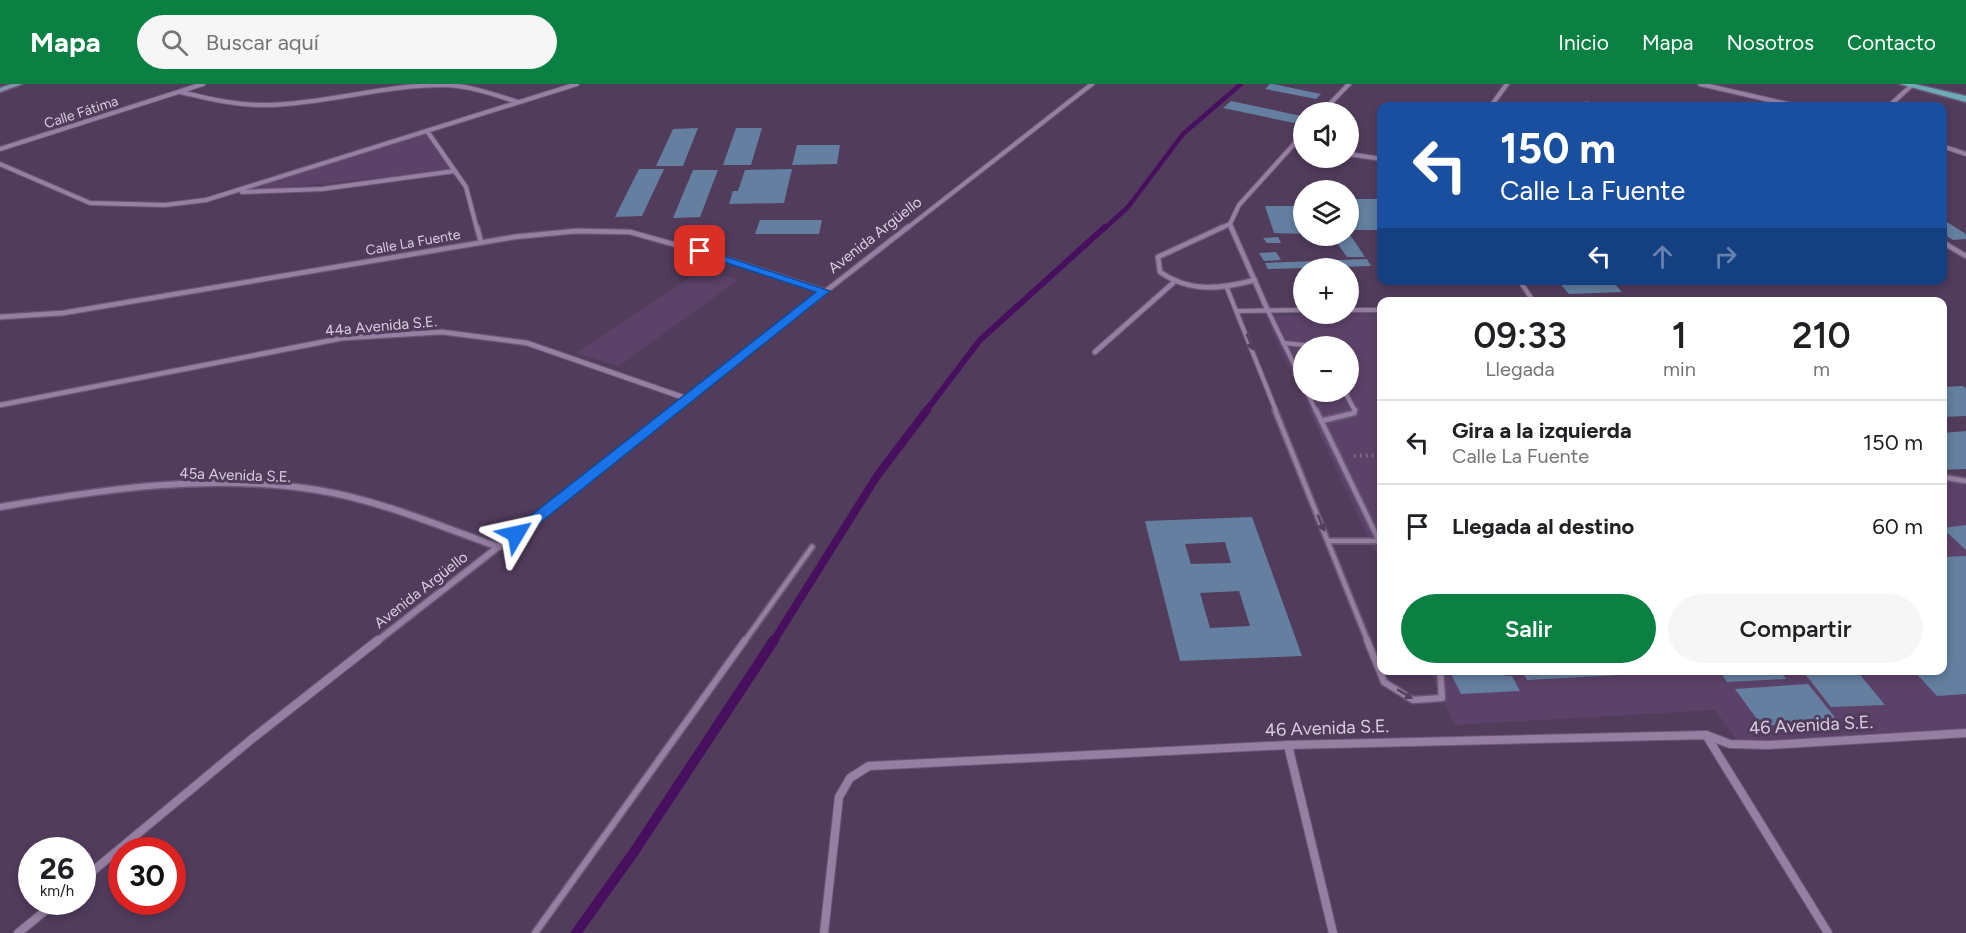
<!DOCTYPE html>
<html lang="es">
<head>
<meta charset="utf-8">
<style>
	:root { --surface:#fff; --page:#f6f6f6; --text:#202124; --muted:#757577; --line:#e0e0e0; --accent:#0b8043 }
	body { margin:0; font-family:Figtree,sans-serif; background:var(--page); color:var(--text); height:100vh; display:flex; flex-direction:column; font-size:22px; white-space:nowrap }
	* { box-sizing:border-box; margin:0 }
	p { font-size:20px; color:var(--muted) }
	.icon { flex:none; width:33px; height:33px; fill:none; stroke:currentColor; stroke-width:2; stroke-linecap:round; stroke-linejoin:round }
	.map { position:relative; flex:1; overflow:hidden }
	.details { position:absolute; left:1377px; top:213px; width:570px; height:378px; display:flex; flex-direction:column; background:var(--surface); border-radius:12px; box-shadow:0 3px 9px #0003 }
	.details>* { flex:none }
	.guide { position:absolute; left:1377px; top:18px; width:570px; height:183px; border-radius:12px; box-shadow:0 3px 9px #0003; background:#1a4fa0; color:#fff; overflow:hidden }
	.tools { position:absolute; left:1293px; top:18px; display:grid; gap:12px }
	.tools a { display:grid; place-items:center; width:66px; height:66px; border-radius:50%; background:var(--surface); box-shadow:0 3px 9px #0003; font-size:30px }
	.speed { position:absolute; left:18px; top:753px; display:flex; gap:12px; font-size:30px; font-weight:700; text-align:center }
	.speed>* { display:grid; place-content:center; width:78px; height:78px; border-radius:50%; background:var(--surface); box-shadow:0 3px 9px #0003; line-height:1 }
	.speed small { font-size:15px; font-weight:400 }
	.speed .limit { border:9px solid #d22; background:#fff; color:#111 }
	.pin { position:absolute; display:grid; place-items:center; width:51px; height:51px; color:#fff; margin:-26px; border-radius:12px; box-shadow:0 3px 9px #0006 }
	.me { position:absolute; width:66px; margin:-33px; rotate:54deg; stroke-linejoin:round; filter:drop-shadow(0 0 4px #0008) }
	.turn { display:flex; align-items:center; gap:21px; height:126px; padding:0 24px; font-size:27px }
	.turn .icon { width:78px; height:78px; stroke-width:2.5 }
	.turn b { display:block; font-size:42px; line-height:51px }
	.lanes { display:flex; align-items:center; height:57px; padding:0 24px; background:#0003; justify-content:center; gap:30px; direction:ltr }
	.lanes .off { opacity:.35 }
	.eta { display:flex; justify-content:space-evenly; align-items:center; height:102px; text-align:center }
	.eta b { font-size:36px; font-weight:600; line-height:42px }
	.action { display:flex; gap:12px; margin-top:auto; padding:12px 24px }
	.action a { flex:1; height:69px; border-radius:36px; background:var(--accent); color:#fff; font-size:24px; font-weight:600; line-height:69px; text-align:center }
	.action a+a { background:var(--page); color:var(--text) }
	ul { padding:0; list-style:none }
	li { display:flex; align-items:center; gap:18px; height:84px; padding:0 24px; border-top:2px solid var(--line) }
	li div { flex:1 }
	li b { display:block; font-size:22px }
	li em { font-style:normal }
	header { display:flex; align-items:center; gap:36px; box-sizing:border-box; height:84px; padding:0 30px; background:var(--accent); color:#fff }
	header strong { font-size:28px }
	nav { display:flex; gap:33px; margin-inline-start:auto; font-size:21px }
	.search { width:420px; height:54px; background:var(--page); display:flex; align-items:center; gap:15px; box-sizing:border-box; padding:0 21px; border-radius:33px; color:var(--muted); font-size:22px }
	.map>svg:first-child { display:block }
	.built { fill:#5c4269; fill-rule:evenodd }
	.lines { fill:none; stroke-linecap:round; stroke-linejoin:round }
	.stream-far3 { stroke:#480f5f; stroke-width:4.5 }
	.stream-far2 { stroke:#480f5f; stroke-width:6 }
	.stream-far1 { stroke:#480f5f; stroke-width:8 }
	.stream { stroke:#480f5f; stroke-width:10 }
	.building { fill:#647fa0; fill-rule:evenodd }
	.lane-far2-casing { stroke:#6a5974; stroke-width:6 }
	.lane-far1-casing { stroke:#6a5974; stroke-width:8 }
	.lane-casing { stroke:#6a5974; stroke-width:9 }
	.street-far3-casing { stroke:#6a5974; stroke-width:6 }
	.street-far2-casing { stroke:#6a5974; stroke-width:7 }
	.street-far1-casing { stroke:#6a5974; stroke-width:9 }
	.street-casing { stroke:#6a5974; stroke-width:10 }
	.secondary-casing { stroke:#6a5974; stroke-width:3 }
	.primary-casing { stroke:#6a5974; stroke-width:3 }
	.path { stroke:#816e8a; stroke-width:4; stroke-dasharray:1.5 4.5; stroke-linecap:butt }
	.lane-far2 { stroke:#977fa3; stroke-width:4 }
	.lane-far1 { stroke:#977fa3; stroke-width:4.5 }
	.lane { stroke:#977fa3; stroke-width:6 }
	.street-far3 { stroke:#977fa3; stroke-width:4 }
	.street-far2 { stroke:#977fa3; stroke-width:4.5 }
	.street-far1 { stroke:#977fa3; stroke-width:6 }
	.street { stroke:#977fa3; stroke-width:8 }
	.secondary { fill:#8194ad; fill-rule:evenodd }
	.primary { fill:#6caab7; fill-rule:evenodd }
	.oneway { fill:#543f60 }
	.route { fill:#1a73e8; stroke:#114b97; stroke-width:1.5 }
	.labels { text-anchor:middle; stroke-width:6; stroke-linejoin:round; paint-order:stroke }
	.far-street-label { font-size:14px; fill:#dacde1; stroke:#513c5c }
	.street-label { font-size:15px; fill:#dacde1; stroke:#513c5c }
	.near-street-label { font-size:18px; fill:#dacde1; stroke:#513c5c }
</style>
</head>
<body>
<header>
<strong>Mapa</strong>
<div class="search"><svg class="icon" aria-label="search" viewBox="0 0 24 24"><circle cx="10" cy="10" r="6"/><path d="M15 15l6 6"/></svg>Buscar aquí</div>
<nav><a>Inicio</a><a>Mapa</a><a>Nosotros</a><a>Contacto</a></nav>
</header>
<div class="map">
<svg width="1966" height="849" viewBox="0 0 1966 849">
	<rect width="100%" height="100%" fill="#513c5c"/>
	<g class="built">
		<polygon points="427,47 455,87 235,108"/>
		<polygon points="704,184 738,196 619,282 576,269"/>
		<path d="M1381,228V482L1265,232ZM1304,262H1348V308H1304Z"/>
		<polygon points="1943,383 1966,403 1966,646 1738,658 1715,626 1455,641 1430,587 1942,586"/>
	</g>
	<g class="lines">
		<polyline class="stream-far3" points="1104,145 1128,123 1183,50 1241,0"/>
		<polyline class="stream-far2" points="926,327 980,256 1105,143"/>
		<polyline class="stream-far1" points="773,558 877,392 927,326"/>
		<polyline class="stream" points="576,849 634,768 774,556"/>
	</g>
	<g class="building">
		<polygon points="1270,0 1273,0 1321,10 1316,15 1265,5"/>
		<polygon points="1231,17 1301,32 1294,39 1223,24"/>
		<polygon points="698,44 683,82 656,82 673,45"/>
		<polygon points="736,44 762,44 751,81 723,81"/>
		<polygon points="797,61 840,61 837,80 792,81"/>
		<polygon points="639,85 664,85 642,132 615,133"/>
		<polygon points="792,85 784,119 729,120 733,107 738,107 745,86"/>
		<polygon points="693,86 718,86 700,133 673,134"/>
		<polygon points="1357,115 1382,115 1382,146 1348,146 1348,116"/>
		<polygon points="1265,122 1304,122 1304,150 1274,149"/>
		<polygon points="1942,135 1966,150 1966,155 1953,156 1942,149"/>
		<polygon points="760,136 822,136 819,150 755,150"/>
		<polygon points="1351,152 1365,173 1347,173 1333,153"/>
		<polygon points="1278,153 1281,159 1267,159 1263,154"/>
		<polygon points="1276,168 1281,176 1264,177 1259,169"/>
		<polygon points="1367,175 1371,182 1268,185 1265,179"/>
		<polygon points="1557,196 1611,196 1622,208 1569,210"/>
		<polygon points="1963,302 1966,304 1966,332 1942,333 1942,303"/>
		<polygon points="1966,347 1966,385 1942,386 1942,349"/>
		<path d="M1252,433L1302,572L1180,577L1145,437ZM1225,458L1231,479L1191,480L1185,460ZM1239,507L1250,542L1210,544L1200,509Z"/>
		<polygon points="1966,441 1966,466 1942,444"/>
		<polygon points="1966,472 1966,610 1937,612 1913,586 1942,586 1942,473"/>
		<polygon points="1449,586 1502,586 1505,592 1512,592 1520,607 1461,610"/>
		<polygon points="1522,586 1677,586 1677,588 1527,596"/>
		<polygon points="1719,586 1779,586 1786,595 1727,598"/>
		<polygon points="1802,586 1856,586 1885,621 1831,623"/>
		<polygon points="1808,600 1838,637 1762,642 1735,605"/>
	</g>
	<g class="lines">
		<defs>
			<g id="lane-far2">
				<polyline points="1519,196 1534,218"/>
				<polyline points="1227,204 1276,327"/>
				<polyline points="1348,226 1382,226"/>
				<polyline points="1238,227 1304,226"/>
				<polyline points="1268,227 1304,301"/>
				<polyline points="1283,259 1315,262"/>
				<polyline points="1307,308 1316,327"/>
				<polyline points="1345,308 1355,327"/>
			</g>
			<g id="lane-far1">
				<polyline points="1275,326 1368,558"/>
				<polyline points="1316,326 1382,463"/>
				<polyline points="1321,337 1354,329 1355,326"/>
				<polyline points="1942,393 1966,397"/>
				<polyline points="1329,457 1379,457"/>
				<polyline points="744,558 812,463"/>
			</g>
			<g id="lane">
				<polyline points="1367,556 1384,598 1413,616 1442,614 1440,586"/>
				<polyline points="535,849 745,556"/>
			</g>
			<g id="street-far3">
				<polyline points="1700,0 1796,22"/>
				<path d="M180,8C210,15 239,22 270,21C330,19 388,0 447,1C471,2 495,11 518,18"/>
				<polyline points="1587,20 1590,22"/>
				<polyline points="1491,22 1507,0"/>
				<polyline points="1889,22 1911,2"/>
				<polyline points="1322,28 1349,0"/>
				<polyline points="427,47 466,103 477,145"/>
				<polyline points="1942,62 1966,70"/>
				<polyline points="0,65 203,0"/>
				<polyline points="1348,70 1382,75"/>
				<polyline points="0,80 90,119 165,121 206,116 577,0"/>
				<polyline points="242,108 322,105 455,87"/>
				<polyline points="906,145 1092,0"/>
				<polyline points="1219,145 1230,140"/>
				<polyline points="1232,145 1230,140 1239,121 1304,49"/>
			</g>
			<g id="street-far2">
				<polyline points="477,143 481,158"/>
				<path d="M1223,143L1158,173L1160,188C1190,209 1221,205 1255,196"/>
				<polyline points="1231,143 1268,227"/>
				<polyline points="1942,158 1966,172"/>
				<polyline points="0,233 63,229 514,153 576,147 630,148 723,174 824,207"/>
				<polyline points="1095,268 1173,199"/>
				<polyline points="0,321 343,254 442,248 527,259 688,315"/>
				<polyline points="672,327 908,143"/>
			</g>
			<g id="street-far1">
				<path d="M0,423C104,405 211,389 317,406C379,416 439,442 499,463"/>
				<polyline points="376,558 674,326"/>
			</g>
			<g id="street">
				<polyline points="1706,651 1828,849"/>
				<polyline points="1288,661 1333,849"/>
				<polyline points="82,796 253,654 378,556"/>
				<polyline points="18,849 56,818"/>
				<polyline points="824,849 839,713 850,694 869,682 1288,661 1706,651 1730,660 1768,661 1966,649"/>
			</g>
			<polygon id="secondary" points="12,0 22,0 0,8 0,4"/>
			<polygon id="primary" points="1900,0 1914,0 1966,12 1966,18"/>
		</defs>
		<use href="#lane-far2" class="lane-far2-casing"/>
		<use href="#lane-far1" class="lane-far1-casing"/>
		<use href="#lane" class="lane-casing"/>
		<use href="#street-far3" class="street-far3-casing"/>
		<use href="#street-far2" class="street-far2-casing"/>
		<use href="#street-far1" class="street-far1-casing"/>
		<use href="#street" class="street-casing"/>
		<use href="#secondary" class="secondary-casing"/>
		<use href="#primary" class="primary-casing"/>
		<polyline class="path" points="1354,372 1382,371"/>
		<use href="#lane-far2" class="lane-far2"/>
		<use href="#lane-far1" class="lane-far1"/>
		<use href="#lane" class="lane"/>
		<use href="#street-far3" class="street-far3"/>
		<use href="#street-far2" class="street-far2"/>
		<use href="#street-far1" class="street-far1"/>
		<use href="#street" class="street"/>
		<use href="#secondary" class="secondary"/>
		<use href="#primary" class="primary"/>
	</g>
	<defs><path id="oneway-solid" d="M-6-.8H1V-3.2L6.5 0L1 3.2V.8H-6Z" transform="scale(1.5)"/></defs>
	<g class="oneway">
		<use href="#oneway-solid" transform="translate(1250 258) rotate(68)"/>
		<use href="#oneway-solid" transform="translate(1321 439) rotate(68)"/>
		<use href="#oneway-solid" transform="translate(1405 610) rotate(31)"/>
	</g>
	<polygon class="route" points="696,165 703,165 830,207 521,454 511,454 511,447 816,208 696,169"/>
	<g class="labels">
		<g class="far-street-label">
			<text transform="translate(81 28) rotate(-18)" y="5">Calle Fátima</text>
			<text transform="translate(413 158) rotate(-10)" y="5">Calle La Fuente</text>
		</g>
		<g class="street-label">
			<text transform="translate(875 151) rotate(-38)" y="5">Avenida Argüello</text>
			<text transform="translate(381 242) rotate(-5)" y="5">44a Avenida S.E.</text>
			<text transform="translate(235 391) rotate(2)" y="5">45a Avenida S.E.</text>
			<text transform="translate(421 506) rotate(-38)" y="5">Avenida Argüello</text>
		</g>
		<g class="near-street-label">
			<text transform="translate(1811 641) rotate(-3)" y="6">46 Avenida S.E.</text>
			<text transform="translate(1327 644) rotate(-2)" y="6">46 Avenida S.E.</text>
		</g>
	</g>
</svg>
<div class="tools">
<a><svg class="icon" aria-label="sound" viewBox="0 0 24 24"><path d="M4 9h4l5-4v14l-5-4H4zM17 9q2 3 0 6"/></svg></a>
<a><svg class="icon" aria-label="layers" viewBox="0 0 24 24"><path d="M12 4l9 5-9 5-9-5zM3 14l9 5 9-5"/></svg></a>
<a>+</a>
<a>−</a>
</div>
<div class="speed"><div>26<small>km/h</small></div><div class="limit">30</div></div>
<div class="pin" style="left:700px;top:167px;background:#d93025"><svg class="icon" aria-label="arrive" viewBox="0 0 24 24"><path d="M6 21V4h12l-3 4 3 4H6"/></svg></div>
<svg class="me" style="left:516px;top:450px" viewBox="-20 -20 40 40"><path d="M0-17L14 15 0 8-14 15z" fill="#1a73e8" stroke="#fff" stroke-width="4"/></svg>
<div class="guide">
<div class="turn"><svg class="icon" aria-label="left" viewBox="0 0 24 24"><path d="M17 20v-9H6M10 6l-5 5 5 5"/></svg><div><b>150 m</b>Calle La Fuente</div></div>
<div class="lanes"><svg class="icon" aria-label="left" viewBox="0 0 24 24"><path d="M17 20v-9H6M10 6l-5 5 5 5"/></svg><svg class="icon off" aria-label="ahead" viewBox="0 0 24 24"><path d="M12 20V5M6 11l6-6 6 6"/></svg><svg class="icon off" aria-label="right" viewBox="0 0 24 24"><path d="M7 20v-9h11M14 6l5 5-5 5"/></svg></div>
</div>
<section class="details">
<div class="eta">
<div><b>09:33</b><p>Llegada</p></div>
<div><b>1</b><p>min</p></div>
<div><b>210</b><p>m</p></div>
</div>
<ul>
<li><svg class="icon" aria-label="left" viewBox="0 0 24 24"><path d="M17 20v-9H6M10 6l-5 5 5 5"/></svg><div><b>Gira a la izquierda</b><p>Calle La Fuente</p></div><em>150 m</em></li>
<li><svg class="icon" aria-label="arrive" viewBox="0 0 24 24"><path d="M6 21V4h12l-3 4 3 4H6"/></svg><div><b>Llegada al destino</b></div><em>60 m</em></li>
</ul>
<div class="action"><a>Salir</a><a>Compartir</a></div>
</section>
</div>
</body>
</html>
